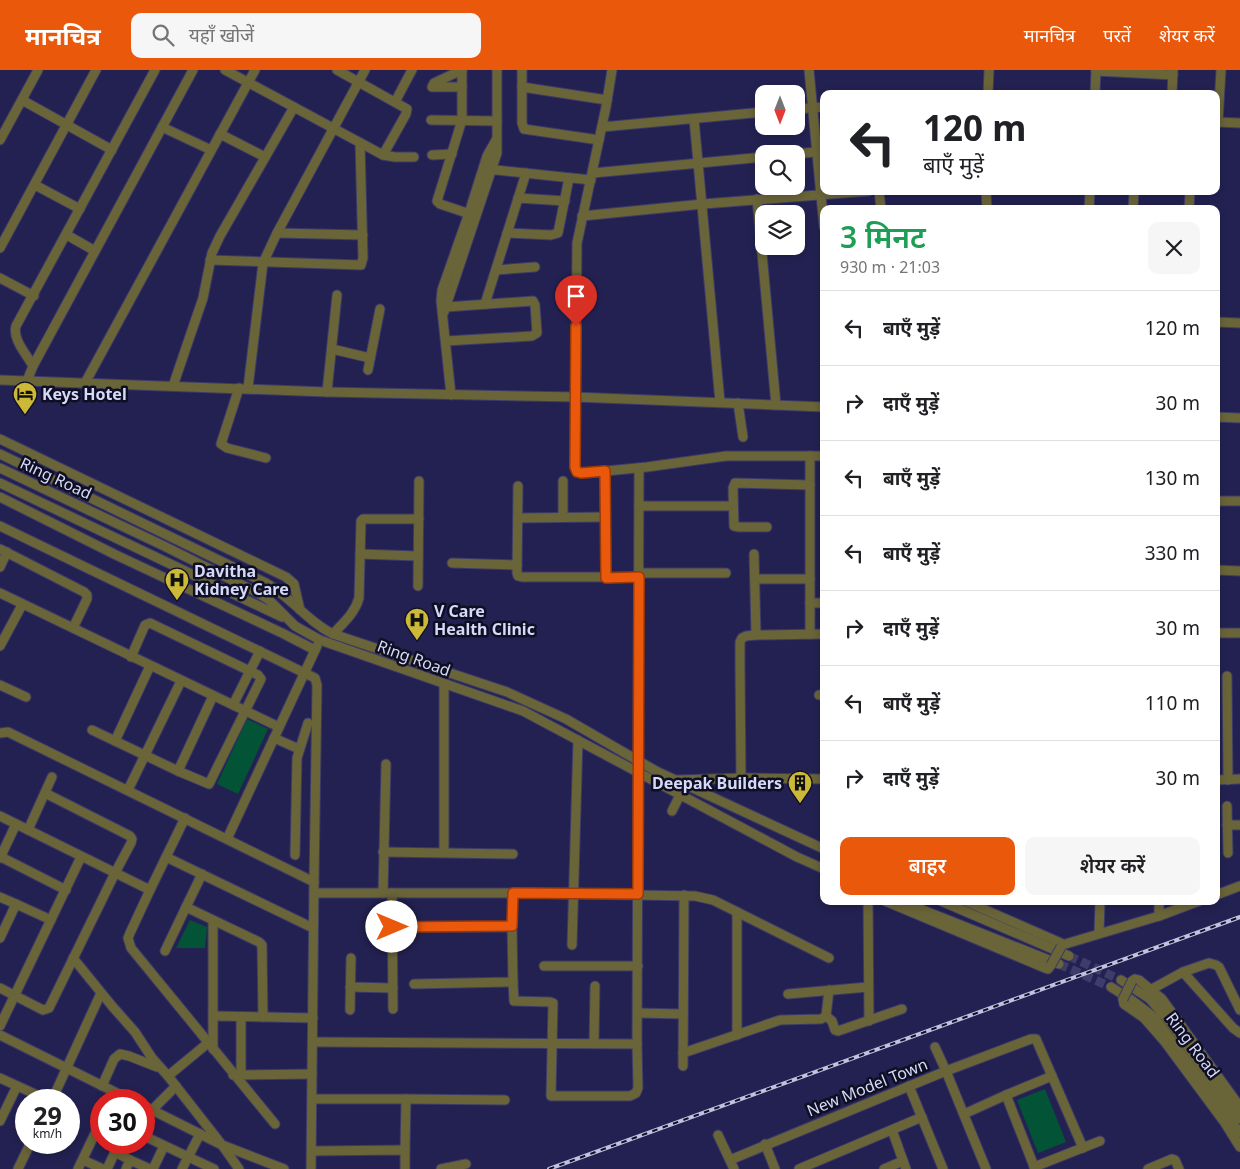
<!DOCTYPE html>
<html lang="hi">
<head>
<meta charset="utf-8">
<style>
	:root { --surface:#fff; --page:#f6f6f6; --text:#202124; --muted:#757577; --line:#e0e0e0; --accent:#ea580c }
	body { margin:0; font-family:"Noto Sans","Noto Sans Devanagari",sans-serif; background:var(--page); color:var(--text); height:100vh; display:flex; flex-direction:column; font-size:19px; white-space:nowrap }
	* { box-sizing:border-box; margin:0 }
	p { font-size:16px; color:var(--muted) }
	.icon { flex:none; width:28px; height:28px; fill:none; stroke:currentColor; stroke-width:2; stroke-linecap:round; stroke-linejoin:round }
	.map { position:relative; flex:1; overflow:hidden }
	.drawer { position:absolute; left:820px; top:135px; width:400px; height:700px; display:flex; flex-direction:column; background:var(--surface); border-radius:10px; box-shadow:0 2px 8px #0003 }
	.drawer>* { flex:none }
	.hud { position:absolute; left:820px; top:20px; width:400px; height:105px; border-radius:10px; box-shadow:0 2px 8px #0003; background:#fff; color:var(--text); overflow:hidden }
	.needle { width:32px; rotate:180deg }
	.fabs { position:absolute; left:755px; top:15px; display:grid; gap:10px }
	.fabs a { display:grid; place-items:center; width:50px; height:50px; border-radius:10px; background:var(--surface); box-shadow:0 2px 8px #0003; font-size:25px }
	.speed { position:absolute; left:15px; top:1019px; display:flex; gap:10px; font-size:25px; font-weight:700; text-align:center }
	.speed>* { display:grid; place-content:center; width:65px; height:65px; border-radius:50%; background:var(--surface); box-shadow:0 2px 8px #0003; line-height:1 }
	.speed small { font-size:12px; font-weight:400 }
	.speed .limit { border:8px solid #d22; background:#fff; color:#111 }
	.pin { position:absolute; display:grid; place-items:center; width:42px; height:42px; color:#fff; margin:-51px -21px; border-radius:50% 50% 50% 0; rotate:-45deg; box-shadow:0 0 5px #0007 }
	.pin .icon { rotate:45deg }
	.me { position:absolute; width:55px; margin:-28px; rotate:90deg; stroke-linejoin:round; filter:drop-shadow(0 0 4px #0008) }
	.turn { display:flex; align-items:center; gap:18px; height:105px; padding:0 20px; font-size:22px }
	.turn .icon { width:65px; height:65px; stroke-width:2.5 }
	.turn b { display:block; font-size:35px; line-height:42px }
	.round { display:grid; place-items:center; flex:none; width:52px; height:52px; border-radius:10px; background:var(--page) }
	.overview { display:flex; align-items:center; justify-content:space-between; height:85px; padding:0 20px }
	h1 { font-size:30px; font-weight:600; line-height:38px; color:#1e9e55 }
	.button { display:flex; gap:10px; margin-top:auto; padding:10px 20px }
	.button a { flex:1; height:58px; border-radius:10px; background:var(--accent); color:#fff; font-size:20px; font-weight:600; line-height:58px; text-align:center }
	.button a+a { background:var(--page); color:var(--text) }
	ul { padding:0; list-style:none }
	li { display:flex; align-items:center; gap:15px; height:75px; padding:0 20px; border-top:1px solid var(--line) }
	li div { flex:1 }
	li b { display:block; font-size:19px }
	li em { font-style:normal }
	header { display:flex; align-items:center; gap:30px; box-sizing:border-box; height:70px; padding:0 25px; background:var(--accent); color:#fff }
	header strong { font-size:24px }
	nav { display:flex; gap:28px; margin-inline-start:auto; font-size:18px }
	.search { width:350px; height:45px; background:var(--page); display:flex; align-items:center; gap:12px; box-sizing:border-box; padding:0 18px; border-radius:10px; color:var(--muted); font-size:19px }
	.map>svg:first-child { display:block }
	.green { fill:#035436 }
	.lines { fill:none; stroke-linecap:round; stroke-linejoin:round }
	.minor-tunnel { stroke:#3e3d6a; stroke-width:9; stroke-dasharray:9 4.5; stroke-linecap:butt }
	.minor-casing { stroke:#3c3b68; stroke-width:11 }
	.minor { stroke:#6a6439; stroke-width:9 }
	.rail-casing { stroke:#bfc1e2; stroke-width:4 }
	.rail { stroke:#0f0f24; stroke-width:2; stroke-dasharray:5.5; stroke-linecap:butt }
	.minor-bridge-casing { stroke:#3c3b68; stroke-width:11; stroke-linecap:butt }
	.minor-bridge { stroke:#6a6439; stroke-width:9 }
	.route-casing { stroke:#983908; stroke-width:12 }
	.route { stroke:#ea580c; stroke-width:9 }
	.labels { text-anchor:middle; stroke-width:5; stroke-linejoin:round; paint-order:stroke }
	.poi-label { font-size:16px; font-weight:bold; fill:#d6d9f8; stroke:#0f0f24; text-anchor:start }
	.street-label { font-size:16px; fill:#d6d9f8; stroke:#0f0f24 }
</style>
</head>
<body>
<header>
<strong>मानचित्र</strong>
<div class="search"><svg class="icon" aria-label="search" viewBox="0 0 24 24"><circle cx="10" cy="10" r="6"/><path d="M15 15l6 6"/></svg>यहाँ खोजें</div>
<nav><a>मानचित्र</a><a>परतें</a><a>शेयर करें</a></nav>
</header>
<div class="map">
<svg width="1240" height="1099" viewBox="0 0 1240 1099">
	<rect width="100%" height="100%" fill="#232151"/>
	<g class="green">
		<polygon points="247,649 268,659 238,724 217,714"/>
		<polygon points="190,850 207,857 205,878 176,878"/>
		<polygon points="1045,1019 1066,1072 1038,1083 1017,1030"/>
	</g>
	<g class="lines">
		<g class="minor-tunnel">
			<polyline points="1069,886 1121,910"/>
			<polyline points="1059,894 1111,917"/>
		</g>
		<defs>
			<g id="minor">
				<polyline points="225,0 383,85 406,44 407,39 337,0"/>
				<polyline points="462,0 462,50 437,131 440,134 473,145"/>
				<polyline points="462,0 434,13 432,17 462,17"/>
				<polyline points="522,0 522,53 524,59 599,70"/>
				<polyline points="612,0 606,37 577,173 575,397 577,402 586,403 647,397 726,386 810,386 810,564"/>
				<polyline points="809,0 824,157"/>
				<polyline points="1096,1 1173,5"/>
				<polyline points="522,17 607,30"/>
				<polyline points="988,24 989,0"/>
				<polyline points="1095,24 1096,0"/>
				<polyline points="1172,24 1173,0"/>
				<polyline points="22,30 112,80"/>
				<polyline points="395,32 412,0"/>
				<polyline points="796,39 824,37"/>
				<polyline points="694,49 720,332"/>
				<polyline points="431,50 497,51"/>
				<polyline points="1216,52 1240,53"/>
				<polyline points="1218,52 1221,0"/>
				<polyline points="162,57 211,80"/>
				<polyline points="602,57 764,42"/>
				<polyline points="220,64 265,87"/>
				<polyline points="0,70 38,0"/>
				<polyline points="796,84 824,81"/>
				<polyline points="383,85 395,87 414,87"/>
				<polyline points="432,85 452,84"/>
				<polyline points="487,99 591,110"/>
				<polyline points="593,103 764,87"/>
				<polyline points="35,115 80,139"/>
				<polyline points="879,121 881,139"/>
				<polyline points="986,121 987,139"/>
				<polyline points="518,128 565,131"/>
				<polyline points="757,129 776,335"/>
				<polyline points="1089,139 1090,121"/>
				<polyline points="1133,139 1134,121"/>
				<polyline points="1189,139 1190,121"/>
				<polyline points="582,146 703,134 869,121"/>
				<polyline points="277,163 363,165"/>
				<polyline points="507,163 551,165 558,163 569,108"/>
				<polyline points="67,165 95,181"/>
				<polyline points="0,178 96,0"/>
				<polyline points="210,190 361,195 363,188 360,73"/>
				<polyline points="496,200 535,197"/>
				<polyline points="0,208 34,226"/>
				<polyline points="485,234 526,103"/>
				<polyline points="446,237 533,231 535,235 537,263 532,266 446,271"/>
				<polyline points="444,242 497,83 497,0"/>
				<polyline points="1216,252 1240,253"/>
				<polyline points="332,279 370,288"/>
				<path d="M33,296C27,285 12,269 16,256L155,0"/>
				<polyline points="368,300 380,239"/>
				<polyline points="0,310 327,322 575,327 824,337"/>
				<polyline points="27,311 33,296 193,0"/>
				<polyline points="85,313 255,0"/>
				<polyline points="173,316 203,228 212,183 220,166 294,37"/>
				<polyline points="239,318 221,374 227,378 266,388"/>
				<polyline points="248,318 263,193 277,163 365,0"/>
				<polyline points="327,322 337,225"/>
				<polyline points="451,325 441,231 442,220 469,143 487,86 496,70"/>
				<polyline points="738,333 743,367"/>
				<polyline points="1216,347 1240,348"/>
				<polyline points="0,369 286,507 294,514 300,540"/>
				<path d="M0,384L266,513C291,527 307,551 333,564L507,622L566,649L656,701L824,779"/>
				<polyline points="810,386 824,386"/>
				<polyline points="0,398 164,476 256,522 269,530 295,556 320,570 523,641 797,787 824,799"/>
				<polyline points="605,401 606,507"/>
				<polyline points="0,413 282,547"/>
				<polyline points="518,416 517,503 518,506 522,507 639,507"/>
				<polyline points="0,427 116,485 282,563 315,580"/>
				<polyline points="1216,431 1240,431"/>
				<polyline points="639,436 733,436"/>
				<polyline points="563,447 563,411"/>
				<polyline points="518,448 605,447"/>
				<polyline points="0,456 315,608 317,615 314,812"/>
				<polyline points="767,457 739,457 734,456 733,418 735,413 810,415"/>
				<polyline points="0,479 84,522 87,525 87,529 73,558"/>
				<polyline points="360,484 418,486"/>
				<polyline points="754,484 756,565"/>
				<polyline points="452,493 517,495"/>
				<polyline points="0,497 7,482"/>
				<polyline points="1216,500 1240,501"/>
				<polyline points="639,503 726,503"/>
				<polyline points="755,509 810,509"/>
				<polyline points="418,516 419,411"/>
				<polyline points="0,523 279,657"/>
				<polyline points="810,533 824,533"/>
				<polyline points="1216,563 1240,563"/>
				<path d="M333,564C343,553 355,543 359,528L361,451L363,449H419"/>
				<polyline points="0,576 22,535"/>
				<polyline points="1227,606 1228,710"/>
				<polyline points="0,615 26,627"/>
				<polyline points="819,625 824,624"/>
				<polyline points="233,635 260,581"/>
				<polyline points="92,660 178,701 209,714 261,609 258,605 150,553 145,555 131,587"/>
				<polyline points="0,663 8,662 314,812 311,1099"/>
				<polyline points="274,668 299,679"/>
				<polyline points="115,671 150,596"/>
				<polyline points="178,701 213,626"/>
				<polyline points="741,708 740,596 740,572 742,568 746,566 756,565 824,564"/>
				<polyline points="677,710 741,708 824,709"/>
				<polyline points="1216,710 1240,709"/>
				<polyline points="128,720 181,611"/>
				<polyline points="1227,736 1228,783"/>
				<polyline points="672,741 680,725"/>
				<polyline points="0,746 150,820 185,748"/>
				<polyline points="1227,755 1240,755"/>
				<polyline points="28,760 52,707"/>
				<polyline points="227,769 317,576"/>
				<polyline points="383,782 513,784"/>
				<polyline points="444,782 444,614"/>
				<polyline points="295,785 297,688 308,653"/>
				<polyline points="1,787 66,820"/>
				<polyline points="166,787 313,858"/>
				<polyline points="0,788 16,754"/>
				<polyline points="150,820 130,863 128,868 131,878 275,1054"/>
				<polyline points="314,823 513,823 695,826 713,830 829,888"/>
				<polyline points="383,823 386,694"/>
				<polyline points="392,823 393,939"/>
				<polyline points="1216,825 1240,816"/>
				<polyline points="0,827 16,834 0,868"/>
				<polyline points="868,831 869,951"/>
				<polyline points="885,831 1045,898 1048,899 1051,895"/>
				<polyline points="900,831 1059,894"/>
				<polyline points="941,831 1069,886"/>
				<polyline points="965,831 1061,873 1061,877"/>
				<polyline points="16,834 51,850"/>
				<polyline points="186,837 202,804"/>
				<polyline points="1159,846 1159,831"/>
				<polyline points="393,857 512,857 513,823"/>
				<polyline points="1099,863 1100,831"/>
				<polyline points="572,875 578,670"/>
				<polyline points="1062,875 1159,846 1199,831"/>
				<polyline points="165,881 186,837 213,850"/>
				<polyline points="73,888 112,936 135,962 152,988 168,1006"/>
				<polyline points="544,896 638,896"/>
				<polyline points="1183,902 1233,958 1240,963"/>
				<polyline points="1121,910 1150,929 1168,950 1240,1049"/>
				<polyline points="1132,911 1135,909 1139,910 1162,929 1240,1037"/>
				<polyline points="513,912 514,931 550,932 553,933 551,1026 630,1026 636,1023 638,1018 637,974"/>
				<polyline points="414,914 513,912 512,857"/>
				<polyline points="350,917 393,918"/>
				<polyline points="1111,917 1133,931 1154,947 1240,1063"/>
				<polyline points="0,918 43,940 49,938 115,803 131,773 132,769 130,766 45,723"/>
				<polyline points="1152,919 1183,902 1209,893 1216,895 1219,897 1240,940"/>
				<polyline points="788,924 868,917"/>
				<polyline points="1123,929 1124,934 1144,948 1165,972 1225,1053 1240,1077"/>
				<polyline points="350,940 351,888"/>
				<polyline points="638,943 683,944"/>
				<polyline points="213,946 313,948"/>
				<polyline points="826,946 832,951 835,960 838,961 902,939"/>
				<polyline points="241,947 241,1004"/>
				<polyline points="0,956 81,787"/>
				<polyline points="0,965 131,1030"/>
				<polyline points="737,965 737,842"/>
				<polyline points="313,972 637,974 639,398"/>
				<polyline points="208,973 168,1006 222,1075 284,1099"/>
				<polyline points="594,973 595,916"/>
				<polyline points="935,977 946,1001 1031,969 1036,969 1083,1078"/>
				<polyline points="213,979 213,850 259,872 262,875 263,947"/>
				<polyline points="683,983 780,950 821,949 826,946 829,920"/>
				<polyline points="683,996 684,825"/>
				<polyline points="233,1005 312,1004"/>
				<polyline points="0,1008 48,1030"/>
				<polyline points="102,1016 114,989 120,984 129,986 157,997"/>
				<polyline points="909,1016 943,1099"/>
				<polyline points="1006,1025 1052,1006"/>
				<polyline points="312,1029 406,1029 405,1080"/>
				<polyline points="406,1029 505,1030"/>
				<polyline points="52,1030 101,923"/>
				<polyline points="144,1036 222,1075 239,1099"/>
				<polyline points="152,1040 176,1016"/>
				<polyline points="964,1044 1006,1025 1035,1099"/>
				<polyline points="0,1051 17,1016"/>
				<polyline points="892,1060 906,1099"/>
				<polyline points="718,1065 734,1099"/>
				<polyline points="144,1066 214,1099"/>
				<polyline points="765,1074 775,1099"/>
				<polyline points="312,1081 405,1080 405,1099"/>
				<polyline points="115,1082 119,1072"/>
				<polyline points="83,1090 103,1099"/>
				<polyline points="730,1090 946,1001 986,1099"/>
				<polyline points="1034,1097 1100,1071"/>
				<polyline points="18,1099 31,1072"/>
				<polyline points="78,1099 101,1051"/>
				<polyline points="107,1099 115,1082 130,1090"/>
				<polyline points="126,1099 130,1090 150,1099"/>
				<polyline points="153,1099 164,1076"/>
				<polyline points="182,1099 200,1064"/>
				<polyline points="441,1099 466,1094"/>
				<polyline points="799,1099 922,1047"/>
				<polyline points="884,1099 903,1091"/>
				<polyline points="1148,1099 1172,1089 1175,1090 1179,1099"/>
			</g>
		</defs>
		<use href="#minor" class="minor-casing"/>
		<use href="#minor" class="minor"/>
		<defs>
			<polyline id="rail" points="549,1099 1240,847"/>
		</defs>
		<use href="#rail" class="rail-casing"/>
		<use href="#rail" class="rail"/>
		<defs>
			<g id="minor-bridge">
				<polyline points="1051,895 1061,877"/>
				<polyline points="1123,929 1132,911"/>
			</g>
		</defs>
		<use href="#minor-bridge" class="minor-bridge-casing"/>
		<use href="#minor-bridge" class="minor-bridge"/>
	</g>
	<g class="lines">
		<defs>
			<polyline id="route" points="392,857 512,856 513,823 638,824 639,507 606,508 605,401 581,403 577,402 575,397 576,256"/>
		</defs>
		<use href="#route" class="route-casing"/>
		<use href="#route" class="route"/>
	</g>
	<defs>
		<symbol id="hotel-pin" viewBox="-11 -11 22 30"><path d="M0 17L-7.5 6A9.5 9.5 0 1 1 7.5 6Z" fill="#ccb938" stroke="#0f0f24"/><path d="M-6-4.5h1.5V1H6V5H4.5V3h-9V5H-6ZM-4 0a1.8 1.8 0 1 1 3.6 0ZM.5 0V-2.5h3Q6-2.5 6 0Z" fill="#111"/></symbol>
		<symbol id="hospital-pin" viewBox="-11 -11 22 30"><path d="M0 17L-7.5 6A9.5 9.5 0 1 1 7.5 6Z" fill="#ccb938" stroke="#0f0f24"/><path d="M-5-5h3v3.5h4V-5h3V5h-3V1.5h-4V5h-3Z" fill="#111"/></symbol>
		<symbol id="building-pin" viewBox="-11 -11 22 30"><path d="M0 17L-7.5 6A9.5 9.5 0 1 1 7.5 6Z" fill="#ccb938" stroke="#0f0f24"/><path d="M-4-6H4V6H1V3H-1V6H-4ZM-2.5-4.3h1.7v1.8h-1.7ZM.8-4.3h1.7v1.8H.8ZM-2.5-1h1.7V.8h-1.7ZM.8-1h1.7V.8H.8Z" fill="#111"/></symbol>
	</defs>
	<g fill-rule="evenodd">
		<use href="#hotel-pin" x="11" y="310" width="28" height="38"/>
		<use href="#hospital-pin" x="163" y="496" width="28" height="38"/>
		<use href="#hospital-pin" x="403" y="536" width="28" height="38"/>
		<use href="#building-pin" x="786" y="699" width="28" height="38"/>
	</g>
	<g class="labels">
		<g class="poi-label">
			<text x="42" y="330">Keys Hotel</text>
			<text x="194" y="507">Davitha<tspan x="194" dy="18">Kidney Care</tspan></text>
			<text x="434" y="547">V Care<tspan x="434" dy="18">Health Clinic</tspan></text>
			<text x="782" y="719" text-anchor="end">Deepak Builders</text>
		</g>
		<g class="street-label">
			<text transform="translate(56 408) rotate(25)" y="6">Ring Road</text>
			<text transform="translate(414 588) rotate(20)" y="6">Ring Road</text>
			<text transform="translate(1193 975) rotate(53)" y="6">Ring Road</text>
			<text transform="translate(867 1017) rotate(-22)" y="6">New Model Town</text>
		</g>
	</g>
</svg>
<div class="fabs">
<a><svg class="needle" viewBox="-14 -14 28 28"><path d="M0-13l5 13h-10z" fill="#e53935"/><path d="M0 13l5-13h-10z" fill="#757577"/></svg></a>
<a><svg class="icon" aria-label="search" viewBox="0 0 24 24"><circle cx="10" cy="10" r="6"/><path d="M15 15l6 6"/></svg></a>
<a><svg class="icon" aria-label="layers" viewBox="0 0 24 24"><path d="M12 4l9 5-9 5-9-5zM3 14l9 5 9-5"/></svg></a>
</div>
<div class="speed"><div>29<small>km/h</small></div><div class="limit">30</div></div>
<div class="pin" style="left:576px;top:256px;background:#d93025"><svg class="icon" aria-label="arrive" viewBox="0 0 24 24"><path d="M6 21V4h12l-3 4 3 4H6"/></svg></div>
<svg class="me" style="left:392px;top:857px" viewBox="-20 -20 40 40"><circle r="19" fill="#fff"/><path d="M0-13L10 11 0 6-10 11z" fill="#ea580c"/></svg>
<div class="hud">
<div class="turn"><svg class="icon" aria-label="left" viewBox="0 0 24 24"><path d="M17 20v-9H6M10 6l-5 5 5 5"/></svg><div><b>120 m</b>बाएँ मुड़ें</div></div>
</div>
<section class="drawer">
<div class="overview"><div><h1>3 मिनट</h1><p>930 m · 21:03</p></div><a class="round"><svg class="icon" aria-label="close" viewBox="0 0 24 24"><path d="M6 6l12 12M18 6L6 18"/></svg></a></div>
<ul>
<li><svg class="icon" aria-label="left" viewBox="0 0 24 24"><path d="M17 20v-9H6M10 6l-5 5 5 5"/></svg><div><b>बाएँ मुड़ें</b></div><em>120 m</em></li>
<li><svg class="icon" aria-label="right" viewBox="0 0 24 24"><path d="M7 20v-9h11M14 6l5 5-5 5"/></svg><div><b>दाएँ मुड़ें</b></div><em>30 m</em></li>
<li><svg class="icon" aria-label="left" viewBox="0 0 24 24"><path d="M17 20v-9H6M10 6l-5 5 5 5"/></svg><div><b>बाएँ मुड़ें</b></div><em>130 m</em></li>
<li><svg class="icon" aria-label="left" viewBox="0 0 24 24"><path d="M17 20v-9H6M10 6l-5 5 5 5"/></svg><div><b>बाएँ मुड़ें</b></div><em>330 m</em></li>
<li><svg class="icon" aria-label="right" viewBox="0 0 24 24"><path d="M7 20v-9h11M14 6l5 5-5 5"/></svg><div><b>दाएँ मुड़ें</b></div><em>30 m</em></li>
<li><svg class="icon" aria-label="left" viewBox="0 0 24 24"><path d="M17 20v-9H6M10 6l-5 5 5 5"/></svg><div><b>बाएँ मुड़ें</b></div><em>110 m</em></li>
<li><svg class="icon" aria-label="right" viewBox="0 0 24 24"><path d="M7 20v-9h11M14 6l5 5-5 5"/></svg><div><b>दाएँ मुड़ें</b></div><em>30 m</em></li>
</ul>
<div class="button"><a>बाहर</a><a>शेयर करें</a></div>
</section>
</div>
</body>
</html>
